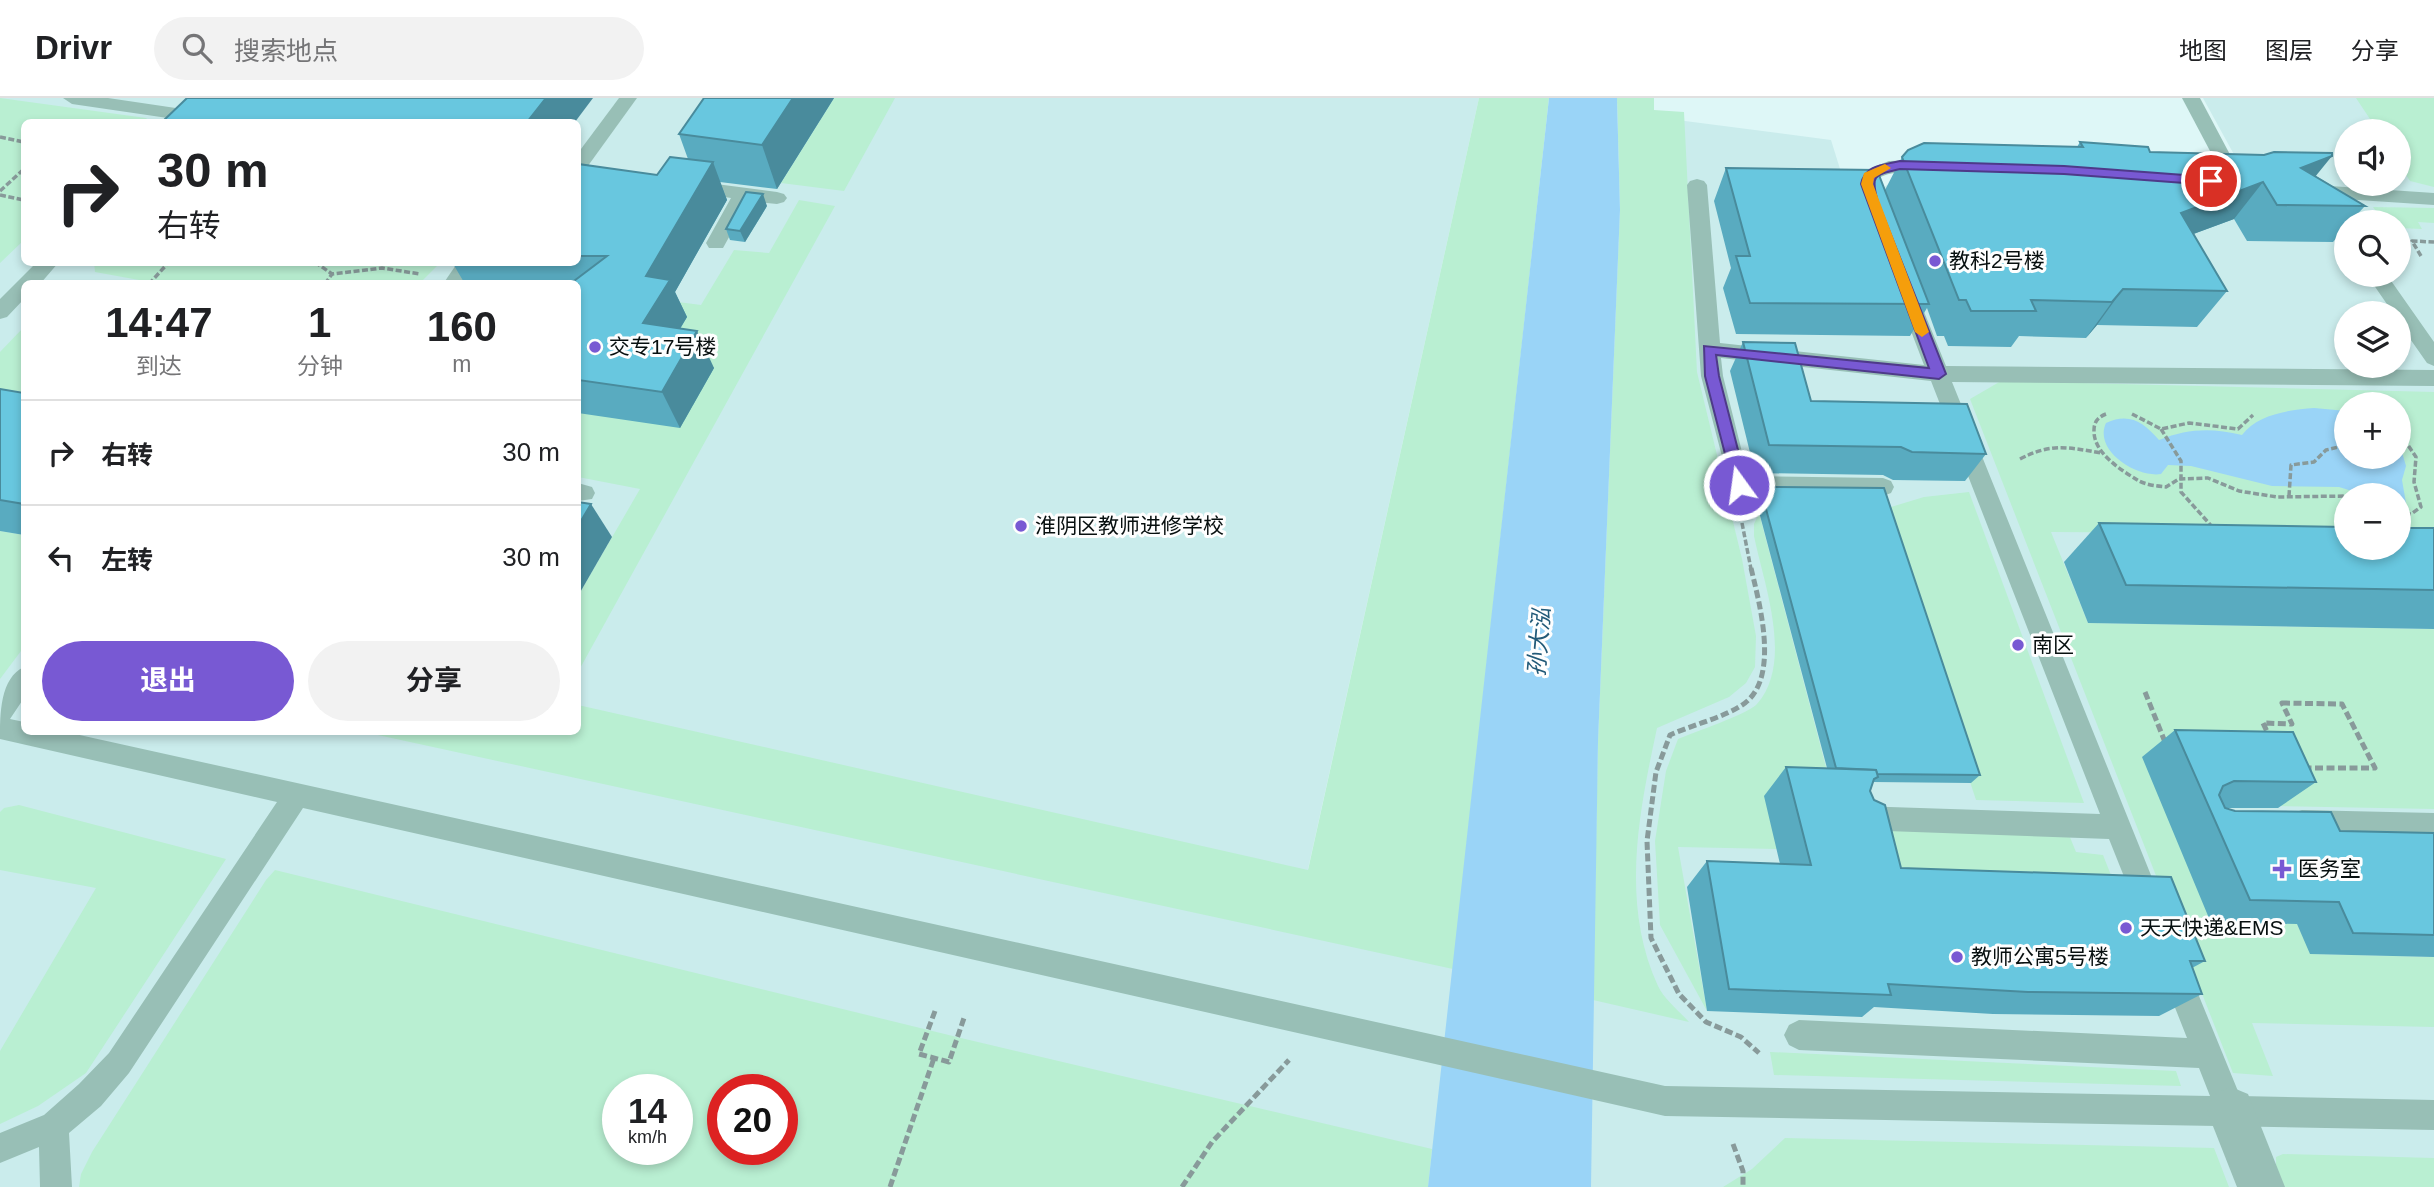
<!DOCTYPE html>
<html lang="zh">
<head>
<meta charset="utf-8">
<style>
	:root { --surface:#fff; --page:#f2f2f2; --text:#202124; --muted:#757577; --line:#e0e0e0; --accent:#7859d3 }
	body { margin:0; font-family:Arial,"Noto Sans SC",sans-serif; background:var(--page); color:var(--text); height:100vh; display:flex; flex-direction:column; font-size:26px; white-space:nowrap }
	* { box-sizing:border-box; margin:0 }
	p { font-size:23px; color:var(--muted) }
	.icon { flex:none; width:38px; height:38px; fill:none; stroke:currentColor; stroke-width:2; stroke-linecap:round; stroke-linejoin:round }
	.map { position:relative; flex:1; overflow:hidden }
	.drawer { position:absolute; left:21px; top:182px; width:560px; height:455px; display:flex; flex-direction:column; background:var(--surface); border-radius:10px; box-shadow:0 4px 10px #0003 }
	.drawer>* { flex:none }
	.top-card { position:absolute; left:21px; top:21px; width:560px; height:147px; border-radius:10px; box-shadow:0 4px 10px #0003; background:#fff; color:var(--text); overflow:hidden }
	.fabs { position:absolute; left:2334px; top:21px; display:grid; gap:14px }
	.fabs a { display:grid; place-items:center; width:77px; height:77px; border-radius:50%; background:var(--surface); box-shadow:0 4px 10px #0003; font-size:35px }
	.speed { position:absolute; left:602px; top:976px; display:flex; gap:14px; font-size:35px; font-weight:700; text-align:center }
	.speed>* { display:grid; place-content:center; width:91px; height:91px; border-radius:50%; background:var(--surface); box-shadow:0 4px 10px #0003; line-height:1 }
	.speed small { font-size:18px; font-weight:400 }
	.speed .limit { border:10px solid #d22; background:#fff; color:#111 }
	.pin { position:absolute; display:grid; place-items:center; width:60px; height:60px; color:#fff; margin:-30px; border:4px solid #fff; border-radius:50%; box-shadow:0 2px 7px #0007 }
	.me { position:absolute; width:77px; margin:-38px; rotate:346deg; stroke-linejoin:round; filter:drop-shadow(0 0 5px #0008) }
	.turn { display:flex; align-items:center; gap:24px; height:147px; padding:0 21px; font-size:32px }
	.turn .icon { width:91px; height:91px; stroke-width:2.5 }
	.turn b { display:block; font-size:49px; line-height:60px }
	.eta { display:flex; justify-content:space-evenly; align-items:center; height:119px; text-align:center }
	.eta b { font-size:42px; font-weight:700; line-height:49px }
	.action { display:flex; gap:14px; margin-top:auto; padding:14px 21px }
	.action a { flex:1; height:80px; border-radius:42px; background:var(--accent); color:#fff; font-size:28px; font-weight:700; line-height:80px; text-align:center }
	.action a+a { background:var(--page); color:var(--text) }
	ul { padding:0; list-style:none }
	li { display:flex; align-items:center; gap:21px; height:105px; padding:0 21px; border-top:2px solid var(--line) }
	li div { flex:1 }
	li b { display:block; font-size:26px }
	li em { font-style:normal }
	header { display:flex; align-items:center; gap:42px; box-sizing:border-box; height:98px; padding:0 35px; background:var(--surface); border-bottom:2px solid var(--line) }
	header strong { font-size:33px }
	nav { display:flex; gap:38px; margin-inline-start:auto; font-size:24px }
	.search { width:490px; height:63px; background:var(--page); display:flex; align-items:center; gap:18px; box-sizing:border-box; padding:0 24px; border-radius:38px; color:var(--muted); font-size:26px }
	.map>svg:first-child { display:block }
	.built { fill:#caecec; fill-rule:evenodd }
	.green { fill:#b9efd2; fill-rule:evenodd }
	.water { fill:#9ad4f7 }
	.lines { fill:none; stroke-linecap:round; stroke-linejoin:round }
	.path-far1 { stroke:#889a9a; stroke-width:3.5; stroke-dasharray:6 2.5; stroke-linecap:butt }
	.path { stroke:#889a9a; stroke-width:5; stroke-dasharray:8 3.5; stroke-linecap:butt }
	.lane { fill:#98bfb6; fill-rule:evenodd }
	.street { fill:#98bfb6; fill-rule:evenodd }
	.wall { fill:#59abc0 }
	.shaded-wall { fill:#498b9c }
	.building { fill:#68c7df; stroke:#498b9c; stroke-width:2 }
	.route { fill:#7859d3; stroke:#4e3a89; stroke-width:2 }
	.slow { fill:#f59e0b }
	.poi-dot { fill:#7859d3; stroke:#fefefe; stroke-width:2.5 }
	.labels { text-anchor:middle; stroke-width:6; stroke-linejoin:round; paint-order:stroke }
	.poi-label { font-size:21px; fill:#070f0f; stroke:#fefefe; text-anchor:start }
	.water-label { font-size:23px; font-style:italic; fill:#225a78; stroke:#fefefe }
</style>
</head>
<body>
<header>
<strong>Drivr</strong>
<div class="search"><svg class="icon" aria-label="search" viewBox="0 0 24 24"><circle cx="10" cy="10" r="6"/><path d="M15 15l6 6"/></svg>搜索地点</div>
<nav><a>地图</a><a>图层</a><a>分享</a></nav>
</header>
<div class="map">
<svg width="2434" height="1089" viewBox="0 0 2434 1089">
	<rect width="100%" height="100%" fill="#def7f7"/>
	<path class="built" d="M0,0H1479L1308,771L1453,871L1593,901L1598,644L1620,112L1618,9L1685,23L1831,42L1850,103L1883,90L1895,81L2254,93L2203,0H2434V1089H0ZM24,24H578V164H24ZM2347,33H2399V86H2347ZM2347,124H2399V177H2347ZM24,186H578V634H24ZM2347,215H2399V268H2347ZM2347,306H2399V359H2347ZM2347,397H2399V450H2347ZM618,992H677V1052H618ZM723,992H782V1052H723Z"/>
	<g class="green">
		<polygon points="0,0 146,20 149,23 24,24 24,142 0,165"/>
		<polygon points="834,0 895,0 844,93 781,85"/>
		<polygon points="1479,0 1549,0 1453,871 364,634 578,634 578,607 1308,772"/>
		<path d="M1617,0H1654V12L1684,14L1697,274L1742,461L1756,538L1755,569L1746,585L1729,599L1657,630C1639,714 1620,805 1658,888C1664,901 1679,913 1689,924L1593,902L1598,644L1620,112Z"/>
		<polygon points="2356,0 2434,0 2434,89 2410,83 2399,66 2399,33 2378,33"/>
		<polygon points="799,102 835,108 578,574 578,498 640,391 578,379 578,315 713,270 652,261 655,201 701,207 734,152 769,155"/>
		<polygon points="2373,109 2434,110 2434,125 2418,124 2422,131 2399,130 2399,124 2384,124"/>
		<polygon points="94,164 440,164 440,165 420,185 161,186 95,174"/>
		<polygon points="24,229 24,329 0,325 0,254"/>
		<path d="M2001,283L2434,294V436H2399V397H2347V436L2051,434L2088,525L2434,531V711L2277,708L2142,659L2297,826L2311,856L2434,859V929L2252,925L2273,978L2233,975L1970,301ZM2347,306H2399V359H2347Z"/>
		<polygon points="1969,394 2084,705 1976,702 1881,412 1924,399"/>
		<path d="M1759,415L1830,684L1777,751L1678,749L1707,913L1660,827L1655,743L1666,673L1678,641C1692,635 1750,615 1757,606C1794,564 1764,487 1754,438V426Z"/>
		<polygon points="0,433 24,437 24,549 0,581"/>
		<polygon points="19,707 226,761 86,975 38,1008 0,1026 0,953 96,790 0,772 0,714 4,710"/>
		<polygon points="1857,728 2067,732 2076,754 2103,757 2122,805 1872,796"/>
		<path d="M275,772L961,940L1432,1051L1428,1089H79L81,1076L92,1054L266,782ZM618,992H677V1052H618ZM723,992H782V1052H723Z"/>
		<polygon points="1770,954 2176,973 2181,988 1774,977"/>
		<polygon points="1785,1040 2214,1050 2229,1089 1723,1089 1752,1071"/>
		<polygon points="2283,1056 2434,1060 2434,1089 2284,1089 2276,1069 2276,1059"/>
	</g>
	<g class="water">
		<polygon points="1549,0 1617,0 1620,112 1598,644 1591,1089 1428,1089"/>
		<path d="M2314,310L2347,313V359H2399V344L2406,368L2402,382L2406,405L2399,409V397H2365L2339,389L2272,388L2191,368L2168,367L2161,376C2137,380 2093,353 2106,325C2130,314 2144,325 2159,342C2189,330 2212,330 2242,337C2257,316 2290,312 2314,310Z"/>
	</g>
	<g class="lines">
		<g class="path-far1">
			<polyline points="0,39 24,44"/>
			<polyline points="0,93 24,71"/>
			<polyline points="0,97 24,102"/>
			<polyline points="2421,158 2412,143 2434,144"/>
			<polyline points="315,164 332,176 382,170 420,176"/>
			<polyline points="149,186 169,164"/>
			<polyline points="325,186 332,176"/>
			<path d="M2106,316C2098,319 2094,324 2094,332C2093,355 2121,372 2139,383C2147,387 2157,388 2166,389L2179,381L2208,380L2239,393L2277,399L2347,398"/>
			<polyline points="2132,316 2161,331 2189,325 2238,331 2253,317"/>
			<polyline points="2161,331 2181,363 2181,394 2215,432"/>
			<polyline points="2399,334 2416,359 2414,384 2421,409 2411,416 2399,416"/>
			<path d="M2020,361C2051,345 2067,349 2101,355"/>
			<polyline points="2289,398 2291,367 2314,364 2326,352 2347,347"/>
			<polyline points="1742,425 1751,471"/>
		</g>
		<g class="path">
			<path d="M1751,470C1759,504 1780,578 1745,605C1724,620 1694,626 1670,637L1656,674L1647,743L1651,840L1679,896L1706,924L1741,939L1759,955"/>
			<polyline points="2145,594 2165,644"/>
			<polygon points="2282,605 2342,606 2375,670 2284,670 2263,625 2292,626"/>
			<polyline points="935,913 919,956 949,964 964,920"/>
			<polyline points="1733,1046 1743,1073 1743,1089"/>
			<polyline points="890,1089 934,960"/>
			<polyline points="1182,1089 1212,1044 1289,962"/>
		</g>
		<g class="lane">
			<polygon points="63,0 108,0 196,13 205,19 202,23 195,24 72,6"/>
			<polygon points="619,0 637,0 585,72 578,74 578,55"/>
			<polygon points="2182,0 2200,0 2244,83 2242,87 2228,87"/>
			<path d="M1921,62L1936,64L1938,68L1936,72C1916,78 1896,69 1877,81L1881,101L1878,105H1864L1857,86L1861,74L1889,63Z"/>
			<polygon points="1697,81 1704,83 1707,87 1720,245 1924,267 1896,194 1899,189 1913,189 1916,194 1946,268 2434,272 2434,288 1952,284 2163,807 2159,816 2149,820 2139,816 2109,741 1859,732 1850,729 1846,720 1850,711 1859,708 2100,716 1931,283 1721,260 1723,278 1748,378 1883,380 1891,383 1894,389 1891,395 1883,398 1739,396 1731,393 1701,278 1687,87 1690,83"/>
			<polygon points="693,83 777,94 784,96 787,100 784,104 777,106 749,103 723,150 709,150 706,145 731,100 686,93 683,89 686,85"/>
			<polygon points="2330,88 2434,95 2434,107 2343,101 2353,124 2347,124 2347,139 2340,138 2337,133 2320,94 2323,90"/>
			<polygon points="37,164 59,164 40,186 24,186 24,201 7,219 0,221 0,201"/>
			<polygon points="458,164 479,164 464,186 443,186"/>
			<polygon points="2367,177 2387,177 2434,244 2434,268 2427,265 2399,225 2399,215 2393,215"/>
			<polygon points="578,385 592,389 595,395 592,401 578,403"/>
			<path d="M24,569V600L10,621L24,624V634H66L1665,988L2210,998L2199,970L1799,952L1789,947L1784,937L1789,927L1799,922L2187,940L2161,874L2165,864L2175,860L2185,864L2240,998L2434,1002V1032L1665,1018L303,710L129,975L101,1008L69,1035L72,1089H40L39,1049L0,1065V1035L44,1017L79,986L109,955L277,704L0,641C0,616 0,580 24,569Z"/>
			<polygon points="2302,712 2434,715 2434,739 2302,736 2293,733 2289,724 2293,715"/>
		</g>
		<polygon class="street" points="2231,989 2248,996 2285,1089 2237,1089 2207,1013 2214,996"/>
	</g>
	<g class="wall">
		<polygon points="704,0 834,0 777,91 720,84 727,102 675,194 687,219 680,231 714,270 680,330 578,315 578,186 465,186 452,164 578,164 578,66 657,77 688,61 679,36"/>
		<polygon points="2080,44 2316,78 2365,108 2350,124 2347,124 2347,128 2333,144 2247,143 2234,121 2193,136 2227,193 2197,229 2097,227 2086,240 2019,238 2011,249 1948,248 1944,238 1937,238 1927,210 1910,238 1736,236 1723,190 1731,170 1714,103 1726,70 1885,92 1902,59 2077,49"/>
		<polygon points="767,108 745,144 730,142 726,131"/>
		<polygon points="1743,244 1811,303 1986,356 1965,383 1893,382 1883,377 1755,375 1730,273"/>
		<polygon points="0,291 24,295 24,437 0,433"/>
		<polygon points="1766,389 1980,677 1971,685 1873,684 1870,693 1901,770 2205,863 2192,870 2202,896 2159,918 1993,916 1874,909 1862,919 1707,913 1687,789 1707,763 1780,766 1764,698 1786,669 1827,670 1758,410 1761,403 1760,399"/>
		<polygon points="2099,425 2434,430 2434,531 2088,525 2064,464"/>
		<polygon points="2175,632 2316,684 2278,710 2225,710 2235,713 2340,733 2434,735 2434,859 2310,856 2297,826 2211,825 2142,659"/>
	</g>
	<g class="shaded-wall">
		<polygon points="546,0 593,0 575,24 527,24"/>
		<polygon points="793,0 834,0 777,91 762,47"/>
		<polygon points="2332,58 2302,95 2301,70"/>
		<polygon points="713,64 727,102 675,194 687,219 661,262 643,225 646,178"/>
		<polygon points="2263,84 2234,121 2153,151 2181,115"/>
		<polygon points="763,96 767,108 745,144 740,133"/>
		<polygon points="2123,191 2097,227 2086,240 2112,204"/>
		<polygon points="697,233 714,270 680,330 662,294"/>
		<polygon points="591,406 612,439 578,498 578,428"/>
	</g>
	<g class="building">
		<polygon points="187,0 546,0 527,24 162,24"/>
		<polygon points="704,0 793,0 762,47 679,36"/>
		<polygon points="2080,44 2148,49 2150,54 2264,57 2274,54 2332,55 2332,58 2301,70 2365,108 2277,107 2263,84 2181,115 2227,193 2123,191 2112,204 2031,202 2036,213 1971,213 1966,202 1959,202 1902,59 1908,52 1924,45 2083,49"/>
		<polygon points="670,59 713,64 646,178 670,182 643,225 697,233 662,294 578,282 578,186 570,186 607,158 578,158 578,66 657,77"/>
		<polygon points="1726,70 1877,72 1929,206 1750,205 1736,158 1750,158"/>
		<polygon points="746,94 763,96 740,133 726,131"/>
		<polygon points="1743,244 1795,245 1811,303 1967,306 1986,356 1912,354 1901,349 1769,347"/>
		<polygon points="0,291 24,295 24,406 0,402"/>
		<polygon points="1766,389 1884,390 1980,677 1877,676 1876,672 1836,670 1763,400 1769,400"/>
		<polygon points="578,404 591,406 578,428"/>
		<polygon points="2099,425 2347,429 2347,450 2399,450 2399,430 2434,430 2434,492 2126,487"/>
		<polygon points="2175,632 2293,634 2316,684 2234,683 2223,688 2219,697 2225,710 2235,713 2331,714 2340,733 2434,735 2434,837 2353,835 2339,804 2250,802"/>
		<polygon points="1786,669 1876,672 1878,679 1874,681 1870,693 1874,702 1885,707 1901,770 2171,779 2205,863 2190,863 2202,896 2028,894 1888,886 1891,897 1729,891 1707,763 1811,767"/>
	</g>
	<path class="route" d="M1900,63L2064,68L2211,79L2217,83L2211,87L2064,76L1900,71C1874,77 1870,77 1878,104L1946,276L1939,281L1716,257L1719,278L1747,387L1745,391H1734L1705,278L1704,248L1929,270L1861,86C1865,67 1883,67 1900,63Z"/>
	<polygon class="slow" points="1885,66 1891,70 1874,80 1873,86 1929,234 1922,239 1915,234 1861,86 1864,75"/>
	<g class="poi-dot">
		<circle cx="1935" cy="163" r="7"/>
		<circle cx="595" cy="249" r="7"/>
		<circle cx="1021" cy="428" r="7"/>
		<circle cx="2018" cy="547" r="7"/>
		<path d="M2278.5 760.5h7v7h7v7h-7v7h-7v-7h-7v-7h7z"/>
		<circle cx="2126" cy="830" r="7"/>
		<circle cx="1957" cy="859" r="7"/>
	</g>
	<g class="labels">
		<g class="poi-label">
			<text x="1949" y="170">教科2号楼</text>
			<text x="609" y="256">交专17号楼</text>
			<text x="1035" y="435">淮阴区教师进修学校</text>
			<text x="2032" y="554">南区</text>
			<text x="2298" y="778">医务室</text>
			<text x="2140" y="837">天天快递&amp;EMS</text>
			<text x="1971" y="866">教师公寓5号楼</text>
		</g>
		<g class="water-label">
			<text transform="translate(1539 544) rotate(-85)" y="8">孙大泓</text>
		</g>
	</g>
</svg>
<div class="fabs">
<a><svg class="icon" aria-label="sound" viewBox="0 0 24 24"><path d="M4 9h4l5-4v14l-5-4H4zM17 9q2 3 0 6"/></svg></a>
<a><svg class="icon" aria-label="search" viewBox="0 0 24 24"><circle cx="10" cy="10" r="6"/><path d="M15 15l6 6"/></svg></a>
<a><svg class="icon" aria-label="layers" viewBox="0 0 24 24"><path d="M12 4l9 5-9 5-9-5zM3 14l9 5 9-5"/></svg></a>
<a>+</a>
<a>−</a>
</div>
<div class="speed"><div>14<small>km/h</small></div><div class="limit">20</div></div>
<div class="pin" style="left:2211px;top:83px;background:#d93025"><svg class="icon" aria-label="arrive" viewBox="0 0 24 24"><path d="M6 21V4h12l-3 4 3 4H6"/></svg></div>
<svg class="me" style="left:1739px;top:387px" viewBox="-20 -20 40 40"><circle r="17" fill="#7859d3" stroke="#fff" stroke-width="3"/><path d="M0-11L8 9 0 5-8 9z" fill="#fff"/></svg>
<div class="top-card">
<div class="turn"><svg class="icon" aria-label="right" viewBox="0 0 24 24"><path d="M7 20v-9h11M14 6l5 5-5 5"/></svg><div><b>30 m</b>右转</div></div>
</div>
<section class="drawer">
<div class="eta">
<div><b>14:47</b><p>到达</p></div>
<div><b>1</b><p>分钟</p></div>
<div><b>160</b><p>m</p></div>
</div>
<ul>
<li><svg class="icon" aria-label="right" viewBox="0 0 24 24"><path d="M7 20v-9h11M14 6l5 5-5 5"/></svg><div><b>右转</b></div><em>30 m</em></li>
<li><svg class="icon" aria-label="left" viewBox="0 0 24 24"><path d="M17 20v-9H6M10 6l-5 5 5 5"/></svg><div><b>左转</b></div><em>30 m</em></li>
</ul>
<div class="action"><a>退出</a><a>分享</a></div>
</section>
</div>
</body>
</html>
